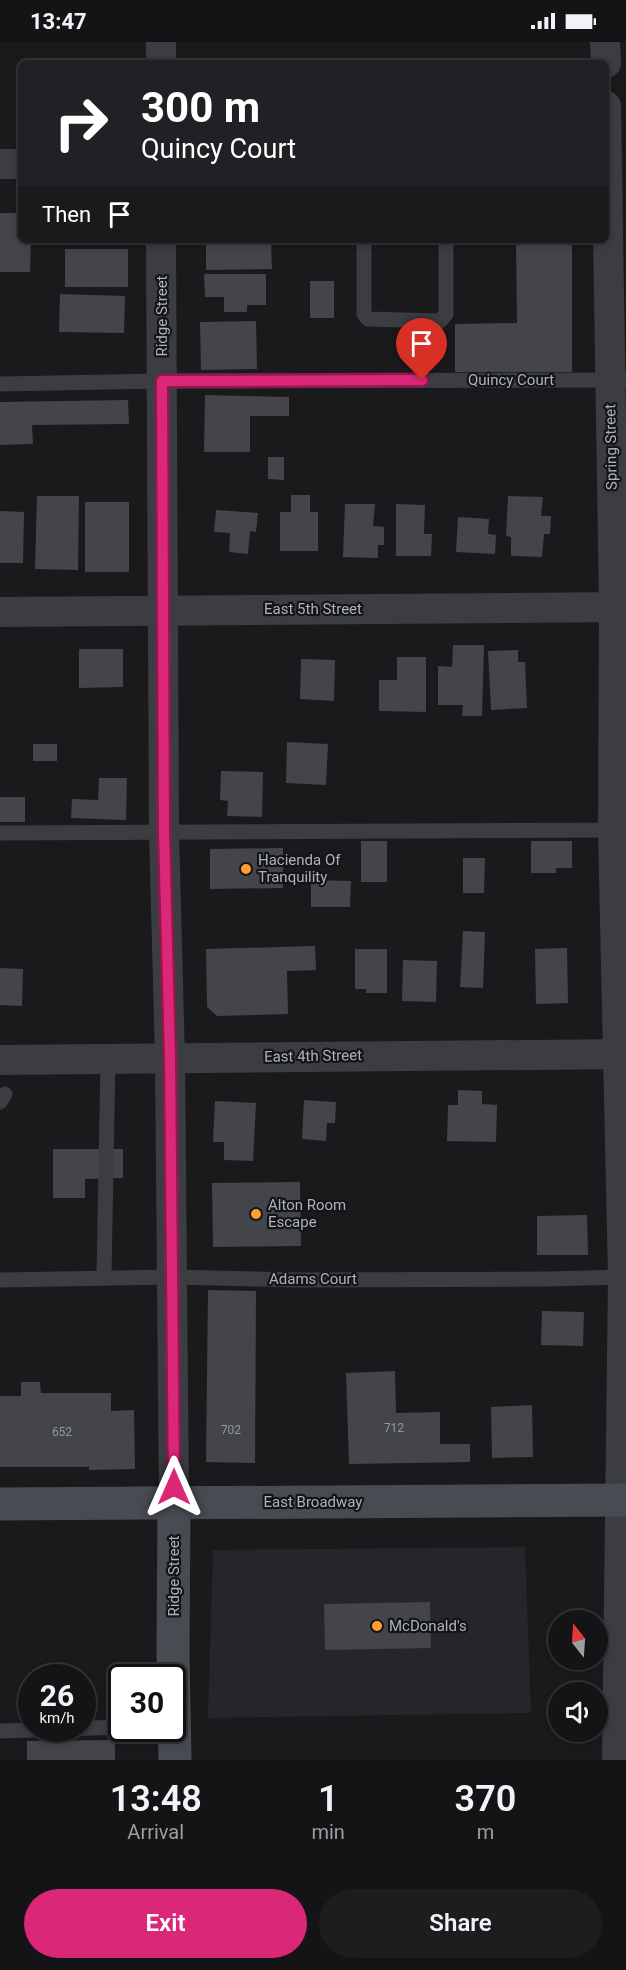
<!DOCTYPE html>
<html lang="en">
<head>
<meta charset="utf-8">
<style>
	:root { --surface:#141416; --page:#1d1d1f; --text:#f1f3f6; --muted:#9d9ea1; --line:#333335; --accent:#db2777 }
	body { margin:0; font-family:Roboto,sans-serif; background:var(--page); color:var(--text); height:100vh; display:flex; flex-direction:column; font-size:22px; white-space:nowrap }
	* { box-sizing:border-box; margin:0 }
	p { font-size:20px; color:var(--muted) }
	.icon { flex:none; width:33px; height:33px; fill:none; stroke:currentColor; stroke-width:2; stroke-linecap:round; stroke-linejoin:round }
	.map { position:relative; height:1718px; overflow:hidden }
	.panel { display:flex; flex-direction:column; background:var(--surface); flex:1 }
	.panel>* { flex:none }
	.hud { position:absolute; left:18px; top:18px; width:591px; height:183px; border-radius:9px; box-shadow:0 3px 9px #0003,0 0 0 2px var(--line); background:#202124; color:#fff; overflow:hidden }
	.needle { width:39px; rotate:343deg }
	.tools { position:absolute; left:548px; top:1568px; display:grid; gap:12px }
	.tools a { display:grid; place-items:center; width:60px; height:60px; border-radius:50%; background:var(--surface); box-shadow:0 3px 9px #0003,0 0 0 2px var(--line); font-size:30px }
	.speed { position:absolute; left:18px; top:1622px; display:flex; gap:12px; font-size:30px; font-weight:700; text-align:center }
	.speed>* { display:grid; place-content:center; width:78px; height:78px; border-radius:50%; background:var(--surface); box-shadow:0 3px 9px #0003,0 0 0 2px var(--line); line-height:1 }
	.speed small { font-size:15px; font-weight:400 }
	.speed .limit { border:3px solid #111; border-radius:9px; background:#fff; color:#111 }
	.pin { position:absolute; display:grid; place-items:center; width:51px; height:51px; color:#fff; margin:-62px -26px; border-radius:50% 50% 50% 0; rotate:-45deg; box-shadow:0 0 6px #0007 }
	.pin .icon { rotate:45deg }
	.me { position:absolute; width:66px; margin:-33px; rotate:0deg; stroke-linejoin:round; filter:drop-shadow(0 0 4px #0008) }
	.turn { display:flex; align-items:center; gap:21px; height:126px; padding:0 24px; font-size:27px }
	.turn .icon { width:78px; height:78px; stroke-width:2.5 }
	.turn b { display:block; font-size:42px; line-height:51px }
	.then { display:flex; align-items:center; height:57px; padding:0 24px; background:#0003; gap:12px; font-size:22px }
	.eta { display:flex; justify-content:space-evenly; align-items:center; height:102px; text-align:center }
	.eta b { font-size:36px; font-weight:600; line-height:42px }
	.primary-button { display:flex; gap:12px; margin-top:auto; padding:12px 24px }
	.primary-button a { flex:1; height:69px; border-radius:36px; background:var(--accent); color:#fff; font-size:24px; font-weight:600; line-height:69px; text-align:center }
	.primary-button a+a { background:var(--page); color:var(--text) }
	.status { display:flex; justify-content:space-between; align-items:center; height:42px; padding:0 30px; background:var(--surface); direction:ltr }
	.status svg { height:16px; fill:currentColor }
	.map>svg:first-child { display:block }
	.built { fill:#26262a }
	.building { fill:#44454a }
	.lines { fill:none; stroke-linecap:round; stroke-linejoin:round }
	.lane { stroke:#3b3d42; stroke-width:15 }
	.street { stroke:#3b3d42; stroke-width:30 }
	.secondary { stroke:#484c52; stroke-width:33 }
	.route-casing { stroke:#8e194d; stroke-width:15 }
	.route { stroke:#db2777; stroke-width:10 }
	.poi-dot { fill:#ff9e30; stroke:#151518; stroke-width:2 }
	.labels { text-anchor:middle; stroke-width:4.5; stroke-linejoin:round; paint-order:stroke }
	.number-label { font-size:12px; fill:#9198a0 }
	.street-label { font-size:15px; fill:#abb3bd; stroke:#151518 }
	.poi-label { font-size:15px; fill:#abb3bd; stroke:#151518; text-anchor:start }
</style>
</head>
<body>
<div class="status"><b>13:47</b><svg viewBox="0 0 49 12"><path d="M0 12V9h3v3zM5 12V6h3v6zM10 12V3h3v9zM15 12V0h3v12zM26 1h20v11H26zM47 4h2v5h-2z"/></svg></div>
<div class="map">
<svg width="626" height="1718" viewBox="0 0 626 1718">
	<rect width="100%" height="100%" fill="#1a1a1d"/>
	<polygon class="built" points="525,1505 531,1671 208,1676 213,1508"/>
	<g class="building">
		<polygon points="542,17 572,19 572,21 542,21"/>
		<polygon points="0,171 21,171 21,198 31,198 30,230 0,230"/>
		<polygon points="60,198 125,198 125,203 59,202"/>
		<polygon points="516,198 572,198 572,330 455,330 455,282 517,281"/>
		<polygon points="206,200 271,200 272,227 206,228"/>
		<rect x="65" y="207" width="63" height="38"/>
		<polygon points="204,232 266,232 266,263 247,263 247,270 224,270 224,255 205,255"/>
		<rect x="310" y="239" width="24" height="37"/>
		<polygon points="60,252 125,254 124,291 59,290"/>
		<polygon points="256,279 257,327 201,328 200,280"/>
		<polygon points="205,353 289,355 289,374 250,374 250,410 204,410"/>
		<polygon points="128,358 129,382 32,383 33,402 0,403 0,360"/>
		<polygon points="268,415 284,415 284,438 268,437"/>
		<polygon points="291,453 310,453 310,470 318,470 318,509 280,509 280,470 291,470"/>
		<polygon points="37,454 79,454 78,528 35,527"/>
		<polygon points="508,454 543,455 541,474 551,474 550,492 544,492 542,515 511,514 511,495 506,494"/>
		<rect x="85" y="460" width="44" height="70"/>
		<polygon points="345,462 375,462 373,484 384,485 384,503 378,503 378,516 343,515"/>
		<polygon points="396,462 425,463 424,492 432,492 431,514 396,514"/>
		<polygon points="216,468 258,471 256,490 250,489 248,512 229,510 230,491 214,490"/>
		<polygon points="0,469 24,470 23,521 0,521"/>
		<polygon points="458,475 489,477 488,492 496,493 495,512 456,510"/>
		<polygon points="453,603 484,603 482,674 462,674 463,663 438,663 438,624 452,625"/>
		<polygon points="79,607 123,607 123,645 79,646"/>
		<polygon points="518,608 518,620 525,620 527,666 491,668 488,609"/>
		<polygon points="397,615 426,615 426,670 379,669 379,638 397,638"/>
		<polygon points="301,617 335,618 334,659 300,657"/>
		<polygon points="287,700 328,702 326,743 286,741"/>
		<rect x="33" y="702" width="24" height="17"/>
		<polygon points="221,729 263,730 262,775 227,774 228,759 220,758"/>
		<polygon points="99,736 127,736 126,778 71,776 72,757 98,758"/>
		<rect x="0" y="755" width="25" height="25"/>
		<rect x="361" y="799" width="26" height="41"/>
		<polygon points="531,799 572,799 572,826 556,826 556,831 531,831"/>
		<polygon points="283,806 283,846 210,847 210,807"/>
		<polygon points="463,816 485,816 484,851 463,851"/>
		<polygon points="311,838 351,839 350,865 311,865"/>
		<polygon points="463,889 485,890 483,946 460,945"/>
		<polygon points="315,904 316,928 287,929 288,972 217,974 207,965 206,907"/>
		<polygon points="567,906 568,961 536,962 535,907"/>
		<polygon points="355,907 387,907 387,951 366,951 366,947 355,947"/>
		<polygon points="403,918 437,919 436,960 402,959"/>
		<polygon points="0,926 23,927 22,964 0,963"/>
		<polygon points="458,1048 482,1049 482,1062 497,1063 496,1100 447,1099 448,1063 458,1063"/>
		<polygon points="304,1058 336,1060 335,1081 327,1081 326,1099 302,1097"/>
		<polygon points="215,1059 256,1061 253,1119 224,1118 224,1100 213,1100"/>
		<polygon points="53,1107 123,1107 123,1136 85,1137 85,1156 53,1156"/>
		<polygon points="300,1140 301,1204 213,1205 212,1141"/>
		<polygon points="587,1173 588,1213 537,1213 537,1174"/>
		<polygon points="208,1248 256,1249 255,1421 206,1420"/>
		<polygon points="542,1269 584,1270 583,1304 541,1303"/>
		<polygon points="395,1329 396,1371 440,1370 440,1402 470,1402 470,1420 349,1422 346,1331"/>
		<polygon points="21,1340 40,1340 41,1351 111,1351 111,1369 134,1368 135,1427 89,1428 89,1425 0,1425 0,1354 21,1354"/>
		<polygon points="532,1363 533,1415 492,1416 491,1365"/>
		<polygon points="430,1560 431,1606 325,1608 324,1562"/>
		<polygon points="115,1698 115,1718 27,1718 27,1699"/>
	</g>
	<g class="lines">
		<g class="lane">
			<polyline points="364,198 364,272 368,277 440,279 446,272 446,198"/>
			<polyline points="0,342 162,339 626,338"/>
			<polyline points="0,791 618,788"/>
			<polyline points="0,1060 5,1052"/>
			<polyline points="104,1235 108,1016"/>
			<polyline points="0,1238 172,1235 301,1238 547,1237 626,1235"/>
			<polyline points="0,1689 122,1685"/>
		</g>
		<g class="street">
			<polyline points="605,0 606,21"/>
			<polyline points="161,21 161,0"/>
			<polyline points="606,64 614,565 613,788 623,1235 617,1718"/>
			<polyline points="0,122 21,122"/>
			<polyline points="161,198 164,790 170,1016 174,1461"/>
			<polyline points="0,570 626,565"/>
			<polyline points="0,1018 626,1012"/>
		</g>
		<g class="secondary">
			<polyline points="174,1461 173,1610 175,1718"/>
			<polyline points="0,1462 626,1458"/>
		</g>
	</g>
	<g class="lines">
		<defs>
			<polyline id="route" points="174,1445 170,1016 164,790 162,339 422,338"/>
		</defs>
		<use href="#route" class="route-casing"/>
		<use href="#route" class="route"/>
	</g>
	<g class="poi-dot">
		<circle cx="246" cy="827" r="6"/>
		<circle cx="256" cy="1172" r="6"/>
		<circle cx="377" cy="1584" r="6"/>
	</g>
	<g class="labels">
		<g class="number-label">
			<text x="394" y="1390">712</text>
			<text x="231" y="1392">702</text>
			<text x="62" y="1394">652</text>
		</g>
		<g class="street-label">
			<text transform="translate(162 274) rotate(-90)" y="5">Ridge Street</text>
			<text x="511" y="343">Quincy Court</text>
			<text transform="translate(611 405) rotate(-91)" y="5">Spring Street</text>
			<text x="313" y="572">East 5th Street</text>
			<text transform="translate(313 1014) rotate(-1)" y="5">East 4th Street</text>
			<text x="313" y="1242">Adams Court</text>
			<text x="313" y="1465">East Broadway</text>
			<text transform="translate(174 1534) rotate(-90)" y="5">Ridge Street</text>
		</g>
		<g class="poi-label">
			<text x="258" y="823">Hacienda Of<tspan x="258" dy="17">Tranquility</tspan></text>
			<text x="268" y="1168">Alton Room<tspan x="268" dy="17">Escape</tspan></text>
			<text x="389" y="1589">McDonald's</text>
		</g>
	</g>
</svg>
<div class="tools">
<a><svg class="needle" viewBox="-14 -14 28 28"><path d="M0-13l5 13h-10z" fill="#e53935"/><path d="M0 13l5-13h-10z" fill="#9d9ea1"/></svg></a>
<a><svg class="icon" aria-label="sound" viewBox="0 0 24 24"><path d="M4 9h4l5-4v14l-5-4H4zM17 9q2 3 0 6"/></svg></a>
</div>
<div class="speed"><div>26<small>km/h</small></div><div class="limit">30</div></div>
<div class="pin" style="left:422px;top:338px;background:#d93025"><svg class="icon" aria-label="arrive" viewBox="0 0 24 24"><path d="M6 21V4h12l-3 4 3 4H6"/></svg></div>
<svg class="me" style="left:174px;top:1445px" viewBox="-20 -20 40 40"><path d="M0-17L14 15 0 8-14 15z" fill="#db2777" stroke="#fff" stroke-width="4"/></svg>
<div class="hud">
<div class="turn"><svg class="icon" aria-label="right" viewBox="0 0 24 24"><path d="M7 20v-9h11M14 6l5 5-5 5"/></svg><div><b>300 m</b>Quincy Court</div></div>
<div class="then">Then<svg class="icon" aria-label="arrive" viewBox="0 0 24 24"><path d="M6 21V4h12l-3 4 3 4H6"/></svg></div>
</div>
</div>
<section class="panel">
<div class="eta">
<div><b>13:48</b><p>Arrival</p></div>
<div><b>1</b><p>min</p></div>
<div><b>370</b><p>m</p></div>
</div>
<div class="primary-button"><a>Exit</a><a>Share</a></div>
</section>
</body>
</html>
